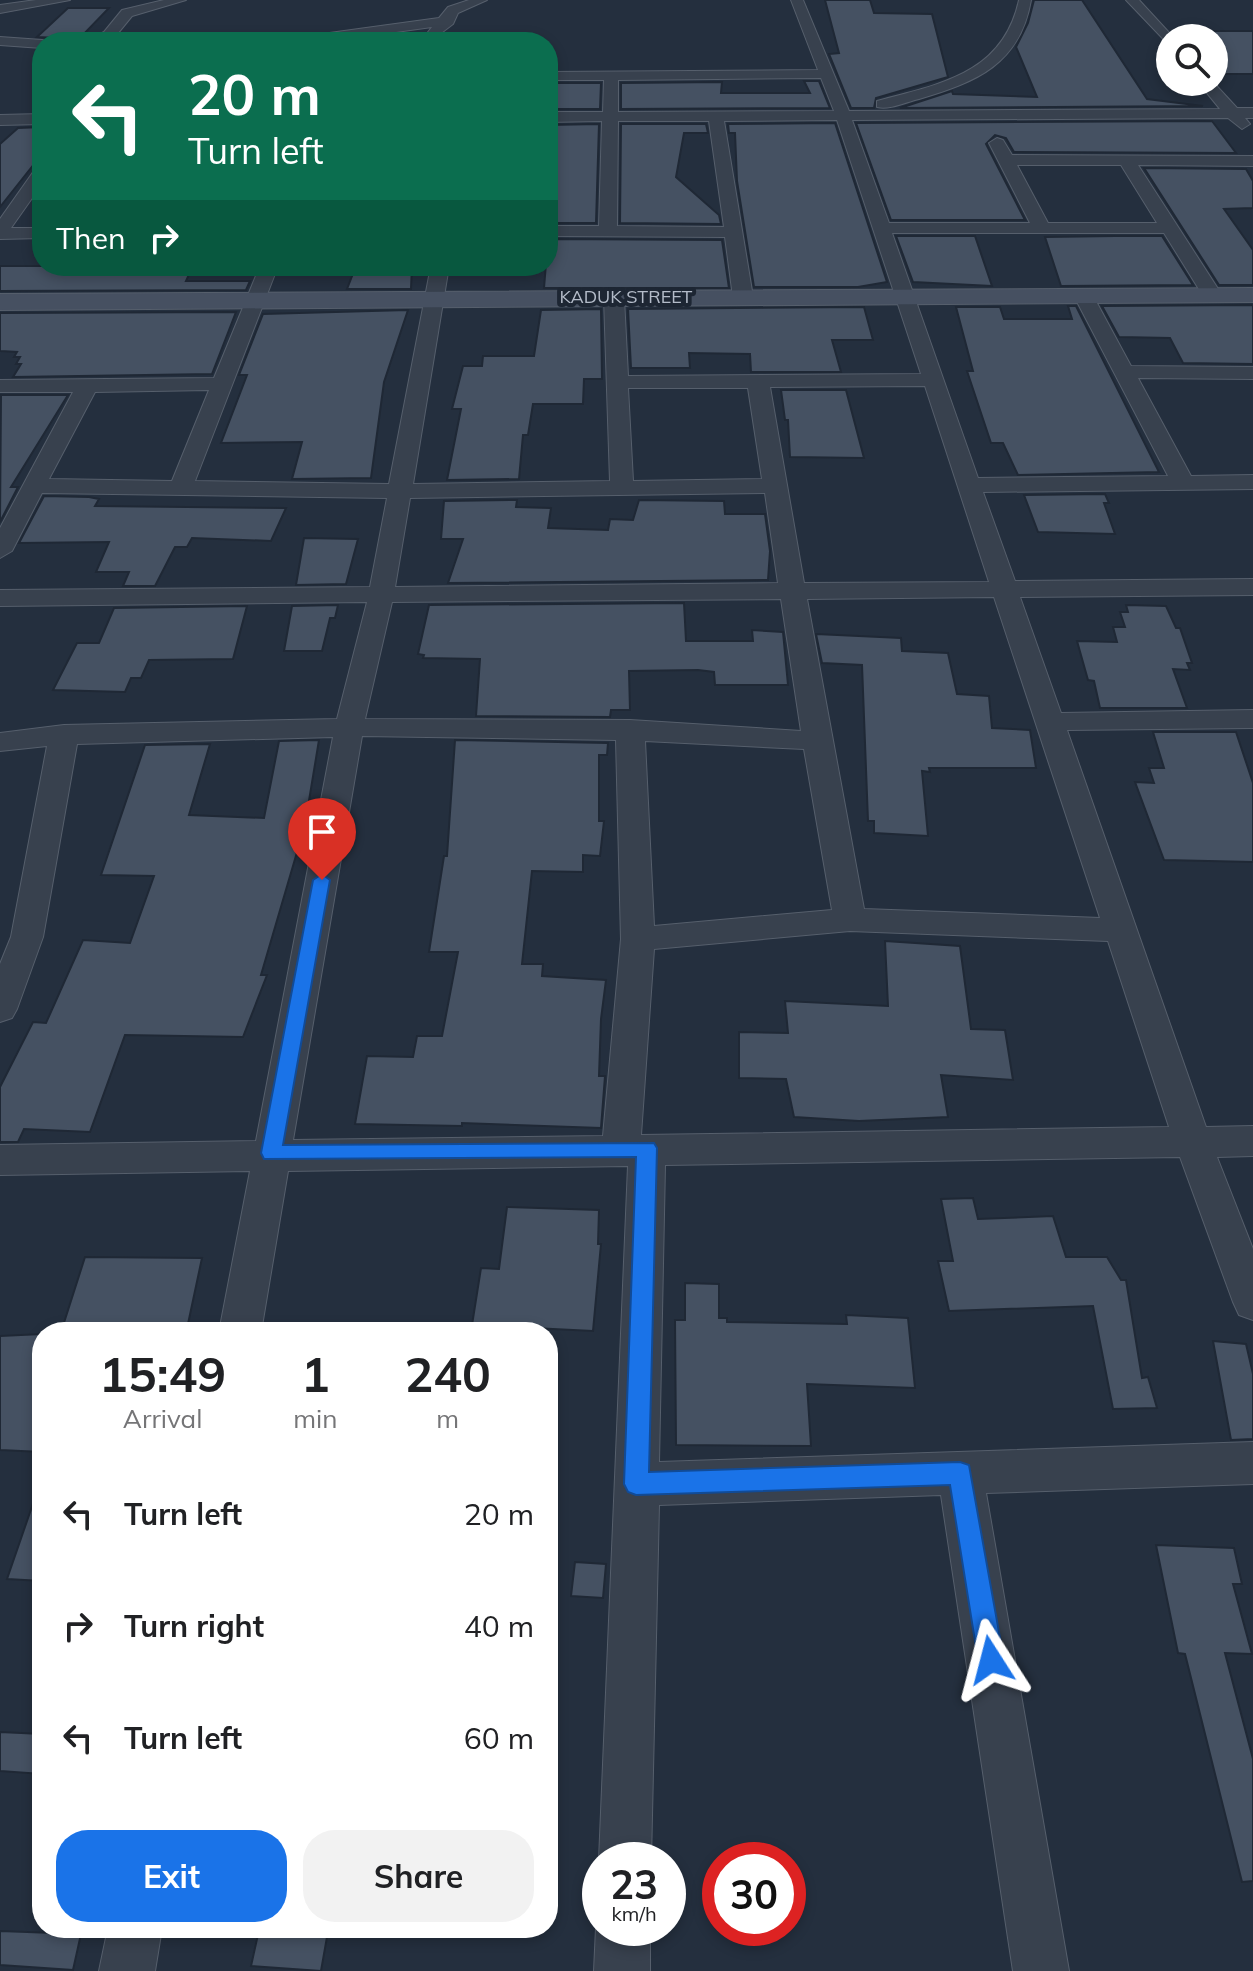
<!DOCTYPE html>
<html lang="en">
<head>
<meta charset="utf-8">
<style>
	:root { --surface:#fff; --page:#f2f2f2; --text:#202124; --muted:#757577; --accent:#1a73e8 }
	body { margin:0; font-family:Mulish,sans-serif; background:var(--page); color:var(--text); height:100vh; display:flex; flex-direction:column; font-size:30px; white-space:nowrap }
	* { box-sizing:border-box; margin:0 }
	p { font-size:26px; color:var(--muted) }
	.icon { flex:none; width:44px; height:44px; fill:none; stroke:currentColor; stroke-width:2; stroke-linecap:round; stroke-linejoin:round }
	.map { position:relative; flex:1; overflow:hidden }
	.sheet { position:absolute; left:32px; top:1322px; width:526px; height:616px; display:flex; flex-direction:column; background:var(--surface); border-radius:32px; box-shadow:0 4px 12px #0003 }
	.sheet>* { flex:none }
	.top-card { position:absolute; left:32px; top:32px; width:526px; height:244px; border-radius:32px; box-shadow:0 4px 12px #0003; background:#0b6e4f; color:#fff; overflow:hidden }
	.tools { position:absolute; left:1156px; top:24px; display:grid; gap:16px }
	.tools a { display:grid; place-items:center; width:72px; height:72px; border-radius:50%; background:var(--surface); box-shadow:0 4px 12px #0003; font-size:40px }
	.speed { position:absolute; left:582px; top:1842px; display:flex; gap:16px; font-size:40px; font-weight:700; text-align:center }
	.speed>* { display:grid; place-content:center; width:104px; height:104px; border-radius:50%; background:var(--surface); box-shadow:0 4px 12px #0003; line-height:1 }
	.speed small { font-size:20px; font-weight:400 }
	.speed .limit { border:12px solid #d22; background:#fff; color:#111 }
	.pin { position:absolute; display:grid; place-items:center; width:68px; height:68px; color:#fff; margin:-82px -34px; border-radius:50% 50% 50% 0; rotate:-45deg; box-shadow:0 0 8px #0007 }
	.pin .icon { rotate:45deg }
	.me { position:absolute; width:88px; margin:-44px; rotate:351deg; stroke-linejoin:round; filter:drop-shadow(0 0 6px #0008) }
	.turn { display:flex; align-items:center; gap:28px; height:168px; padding:0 24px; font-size:36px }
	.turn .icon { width:104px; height:104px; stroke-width:2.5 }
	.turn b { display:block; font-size:56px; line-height:68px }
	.then { display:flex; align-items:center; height:76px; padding:0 24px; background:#0003; gap:16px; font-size:30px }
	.eta { display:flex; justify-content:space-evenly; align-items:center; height:136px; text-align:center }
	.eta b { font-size:48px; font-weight:700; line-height:56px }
	.action { display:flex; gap:16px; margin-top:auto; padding:16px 24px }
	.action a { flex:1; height:92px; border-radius:32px; background:var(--accent); color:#fff; font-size:32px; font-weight:700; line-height:92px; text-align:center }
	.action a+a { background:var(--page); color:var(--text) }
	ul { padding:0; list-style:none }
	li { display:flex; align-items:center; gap:24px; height:112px; padding:0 24px }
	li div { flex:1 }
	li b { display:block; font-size:30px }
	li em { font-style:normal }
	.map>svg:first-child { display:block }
	.building { fill:#455162; stroke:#1f2835; stroke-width:2 }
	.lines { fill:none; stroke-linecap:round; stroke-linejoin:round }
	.street-casing { stroke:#565f6c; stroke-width:2 }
	.secondary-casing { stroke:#565f6c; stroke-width:2 }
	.street { fill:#38414e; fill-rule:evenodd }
	.secondary { fill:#465061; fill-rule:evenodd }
	.route { fill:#1a73e8; stroke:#114b97; stroke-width:2 }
	.labels { text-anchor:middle; stroke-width:8; stroke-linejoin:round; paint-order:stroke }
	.far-street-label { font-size:18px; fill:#b4bcc9; stroke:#1d2633 }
</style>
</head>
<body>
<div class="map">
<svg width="1253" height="1971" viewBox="0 0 1253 1971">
	<rect width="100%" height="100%" fill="#242f3e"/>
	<g class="building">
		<polygon points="825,0 870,0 874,13 932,14 948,77 876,98 874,108 851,108 829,54 839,53"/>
		<polygon points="1034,0 1082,0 1147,99 1203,106 900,108 952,91 953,94 1037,97 1016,47 1028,23"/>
		<polygon points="68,8 109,8 79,39 37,37"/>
		<polygon points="1190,31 1253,31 1253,74 1220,74 1214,66 1214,38 1195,38"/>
		<polygon points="804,81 819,81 830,108 621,109 621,83 722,82 721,93 810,93"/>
		<polygon points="548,83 601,83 600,109 548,109"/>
		<polygon points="1212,121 1236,153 1014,152 1006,138 995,135 986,144 1025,220 891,220 856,123"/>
		<polygon points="835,123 887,282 858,287 754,287 737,181 735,133 729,133 728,124"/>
		<polygon points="599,124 596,223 548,223 548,156 552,138 548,138 548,125"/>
		<polygon points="621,124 706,124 708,133 684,133 676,177 719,215 721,224 620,223"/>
		<polygon points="42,127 42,154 0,207 0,144 18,128"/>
		<polygon points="1144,168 1246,169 1253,181 1253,208 1224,209 1253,250 1253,285 1219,285"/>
		<polygon points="896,236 975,236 992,286 913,282"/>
		<polygon points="1115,236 1162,236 1193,285 1061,286 1045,237"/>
		<polygon points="548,239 722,240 729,288 544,288"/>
		<polygon points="0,266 193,266 186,281 250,281 246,290 0,291"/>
		<polygon points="356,266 412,266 411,289 347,289"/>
		<polygon points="1253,305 1253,364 1183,363 1170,338 1119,337 1102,306"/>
		<polygon points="1068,306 1076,306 1159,472 1018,475 1003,443 991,443 967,371 973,371 956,307 1000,307 1004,319 1072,319"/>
		<polygon points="864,307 873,340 832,340 841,372 751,372 750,354 689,353 690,368 631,368 628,309"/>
		<polygon points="601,309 602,379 584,379 583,404 533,404 528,435 523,435 519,479 447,480 461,409 452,409 463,366 482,366 483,356 534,356 541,310"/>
		<polygon points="408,310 384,382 371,478 292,479 302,442 221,443 247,375 239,375 263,314"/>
		<polygon points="236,312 212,374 13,377 21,364 16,364 20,357 14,357 17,352 0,351 0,313"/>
		<polygon points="781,390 846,390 864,458 790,457 788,420 785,420"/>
		<polygon points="1,395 68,395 11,487 18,487 0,522"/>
		<polygon points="1105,494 1109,503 1104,503 1115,534 1038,532 1024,495"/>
		<polygon points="44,496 89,497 99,499 95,506 286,508 271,541 192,538 187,547 175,547 155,586 123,586 129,572 96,572 109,542 19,543"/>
		<polygon points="517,500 516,507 551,508 548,528 608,530 610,519 633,520 639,500 724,501 725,514 765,514 770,551 768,580 448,583 463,539 441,539 444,501"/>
		<polygon points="304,538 358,539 346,584 296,585"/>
		<polygon points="684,603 686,641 753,641 752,630 783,632 788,685 715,685 714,672 698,670 629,671 630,710 611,710 610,717 476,716 480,659 423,658 424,655 418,654 429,605"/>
		<polygon points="338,605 335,618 330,618 322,651 284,651 292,606"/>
		<polygon points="1126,605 1166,606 1176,628 1180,628 1192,663 1187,663 1190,670 1173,669 1187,708 1100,708 1094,681 1088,680 1077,641 1117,642 1113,627 1125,627 1120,612 1128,612"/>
		<polygon points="247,606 233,659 149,660 141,678 131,678 125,692 53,690 77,643 99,643 114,608"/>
		<polygon points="816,634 901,638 902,651 948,653 957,694 989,696 992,728 1030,730 1036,768 929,768 930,772 922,771 928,836 874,833 874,821 868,821 862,665 822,663"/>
		<polygon points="1153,732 1236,732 1253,783 1253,862 1164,860 1135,782 1154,783 1149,768 1164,768"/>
		<polygon points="319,740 305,825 261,975 267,975 243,1037 125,1035 90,1132 24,1129 18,1142 0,1142 0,1087 33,1022 46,1023 83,940 130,943 154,876 101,875 145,745 210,744 189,815 264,818 279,741"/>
		<polygon points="455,740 608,743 607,755 599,755 599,821 604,821 600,856 583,855 583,872 532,871 522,964 543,964 542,976 606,980 601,1019 599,1076 605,1076 601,1128 462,1123 462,1126 355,1124 367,1056 413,1057 417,1036 442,1036 458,952 429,952 444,856 447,856"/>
		<polygon points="885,941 960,946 971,1029 1005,1030 1013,1080 941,1075 948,1117 859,1121 794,1117 786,1079 739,1078 739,1032 788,1033 785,1001 888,1006"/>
		<polygon points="973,1198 978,1219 1053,1216 1066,1257 1107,1257 1121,1280 1126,1280 1142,1378 1148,1377 1157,1408 1113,1409 1093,1306 949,1311 938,1261 953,1261 941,1199"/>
		<polygon points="507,1207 599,1210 598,1244 601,1244 593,1331 472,1325 481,1268 499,1269"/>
		<polygon points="85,1257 202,1258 188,1324 110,1323 108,1332 61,1332"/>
		<polygon points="685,1283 719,1284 719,1318 727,1318 727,1322 847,1324 846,1315 908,1318 915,1388 807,1384 811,1446 676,1445 675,1320 685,1320"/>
		<polygon points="42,1334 42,1452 0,1450 0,1336"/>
		<polygon points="1213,1341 1246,1344 1253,1374 1253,1439 1231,1440"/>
		<polygon points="37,1492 42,1493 42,1581 7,1579"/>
		<polygon points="1156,1545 1234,1548 1242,1584 1233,1584 1252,1654 1225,1653 1253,1759 1253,1881 1242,1882 1185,1654 1178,1653"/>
		<polygon points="575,1562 606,1564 603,1598 571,1596"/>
		<polygon points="0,1732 42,1734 42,1774 0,1771"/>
		<polygon points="259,1930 327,1937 321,1971 251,1966"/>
		<polygon points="0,1931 81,1934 73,1970 0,1965"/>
	</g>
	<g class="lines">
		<defs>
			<g id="street">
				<polygon points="36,0 70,0 0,13 0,5"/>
				<polygon points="164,0 186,0 132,16 114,38 84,42 104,32 122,10"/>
				<polygon points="469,0 487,0 458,13 453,24 432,40 425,36 432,27 324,42 286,42 293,38 439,18 448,7"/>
				<path d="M791,0H803L849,111L1220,109L1198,82H1213L1237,108H1253V118H1245L1250,124L1242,129L1228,118L852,120L889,223H1030L989,143L997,138L1003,140L1012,155L1253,156V166L1138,165L1222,295L1212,301L1205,299L1164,233H892L978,478L1168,476L1074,296L1077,292H1091L1131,366L1253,367V379L1138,378L1191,476L1253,475V489L983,492L1015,581L1253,579V595L1020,597L1061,713L1253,710V728L1067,730L1206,1127L1253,1126V1156L1217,1157L1253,1249V1320L1239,1315L1233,1302L1180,1157L665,1165L659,1462L1253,1442V1484L986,1493L1069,1971H1013L941,1495L659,1505L651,1860H600V1863L599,1860L628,1166L288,1171L261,1332H219L250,1171L0,1175V1145L256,1141L333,737L77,744L43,937L17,1009L12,1018L0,1022V964L11,937L47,746L0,751V733L64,725L337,719L367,602L0,606V590L370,587L387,498L42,493L12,551L0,558V528L73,392H0V380L214,378L260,266H278L195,481L389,484L431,266H449L413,484L610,481L604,298L614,292L624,298L628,376L921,374L837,120L724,121L753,297L750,301H736L733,297L725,237L548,236V226H599L602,121L548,122V112H603L604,80H548V72L818,70ZM821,78L834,111L618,112V80ZM618,121H709L724,227L617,226ZM1017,165H1121L1157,223H1048ZM925,386L989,582L804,583L770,387ZM628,388H748L762,479L633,481ZM209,390L172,481L49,479L95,392ZM765,493L778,583L395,587L410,498ZM994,597L1100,918L864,909L807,599ZM781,599L801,731L630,720L365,719L392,602ZM362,736L616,740L621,939L603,1136L293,1140ZM645,741L804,749L832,910L654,926ZM850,931L1108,941L1169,1127L641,1135L654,949Z"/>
				<path d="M1019,0H1031C1020,64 977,82 919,99C906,102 890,110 877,107V101C940,84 1003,74 1019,0Z"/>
				<polygon points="1126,0 1139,0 1174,38 1170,38 1170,46"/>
				<polygon points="0,37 42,40 48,42 42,42 42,48 0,45"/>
				<polygon points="170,38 232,38 239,42 163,42"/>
				<polygon points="42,114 42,124 0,125 0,115"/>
				<polygon points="42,167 42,184 11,228 42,228 42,238 0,239 0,219 36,168"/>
				<polygon points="600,1918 600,1928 650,1928 650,1971 594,1971 596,1928"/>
				<polygon points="108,1928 162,1928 155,1971 99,1971"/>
			</g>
			<polygon id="secondary" points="1253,288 1253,302 0,310 0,294"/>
		</defs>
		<use href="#street" class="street-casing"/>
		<use href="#secondary" class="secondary-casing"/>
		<use href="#street" class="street"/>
		<use href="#secondary" class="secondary"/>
	</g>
	<polygon class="route" points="322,874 330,880 283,1145 654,1143 657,1148 649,1472 960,1462 969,1465 1004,1660 1000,1669 991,1673 981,1669 978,1660 950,1485 636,1495 628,1492 624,1484 636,1157 264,1159 261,1153 313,880"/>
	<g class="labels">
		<g class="far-street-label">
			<text x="626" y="303">KADUK STREET</text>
		</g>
	</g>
</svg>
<div class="tools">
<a><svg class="icon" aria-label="search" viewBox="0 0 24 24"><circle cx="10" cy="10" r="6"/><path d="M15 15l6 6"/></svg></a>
</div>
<div class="speed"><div>23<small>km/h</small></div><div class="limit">30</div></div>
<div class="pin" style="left:322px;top:880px;background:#d93025"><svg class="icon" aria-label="arrive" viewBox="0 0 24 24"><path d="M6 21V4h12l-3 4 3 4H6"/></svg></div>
<svg class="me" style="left:991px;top:1660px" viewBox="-20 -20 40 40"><path d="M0-17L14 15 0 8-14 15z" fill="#1a73e8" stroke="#fff" stroke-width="4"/></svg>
<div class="top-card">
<div class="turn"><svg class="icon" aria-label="left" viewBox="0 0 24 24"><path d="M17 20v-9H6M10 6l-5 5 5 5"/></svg><div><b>20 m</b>Turn left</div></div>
<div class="then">Then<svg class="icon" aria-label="right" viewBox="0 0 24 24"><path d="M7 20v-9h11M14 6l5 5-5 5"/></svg></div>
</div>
<section class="sheet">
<div class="eta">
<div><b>15:49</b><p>Arrival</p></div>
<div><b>1</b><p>min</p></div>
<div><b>240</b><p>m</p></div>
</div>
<ul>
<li><svg class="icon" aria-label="left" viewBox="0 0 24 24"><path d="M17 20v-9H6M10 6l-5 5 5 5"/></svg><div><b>Turn left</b></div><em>20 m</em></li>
<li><svg class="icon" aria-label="right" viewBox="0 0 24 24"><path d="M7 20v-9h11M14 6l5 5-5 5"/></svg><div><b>Turn right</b></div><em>40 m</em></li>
<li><svg class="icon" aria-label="left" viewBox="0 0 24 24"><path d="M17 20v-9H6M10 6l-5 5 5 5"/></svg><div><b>Turn left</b></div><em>60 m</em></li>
</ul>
<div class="action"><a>Exit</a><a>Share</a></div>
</section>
</div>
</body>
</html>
